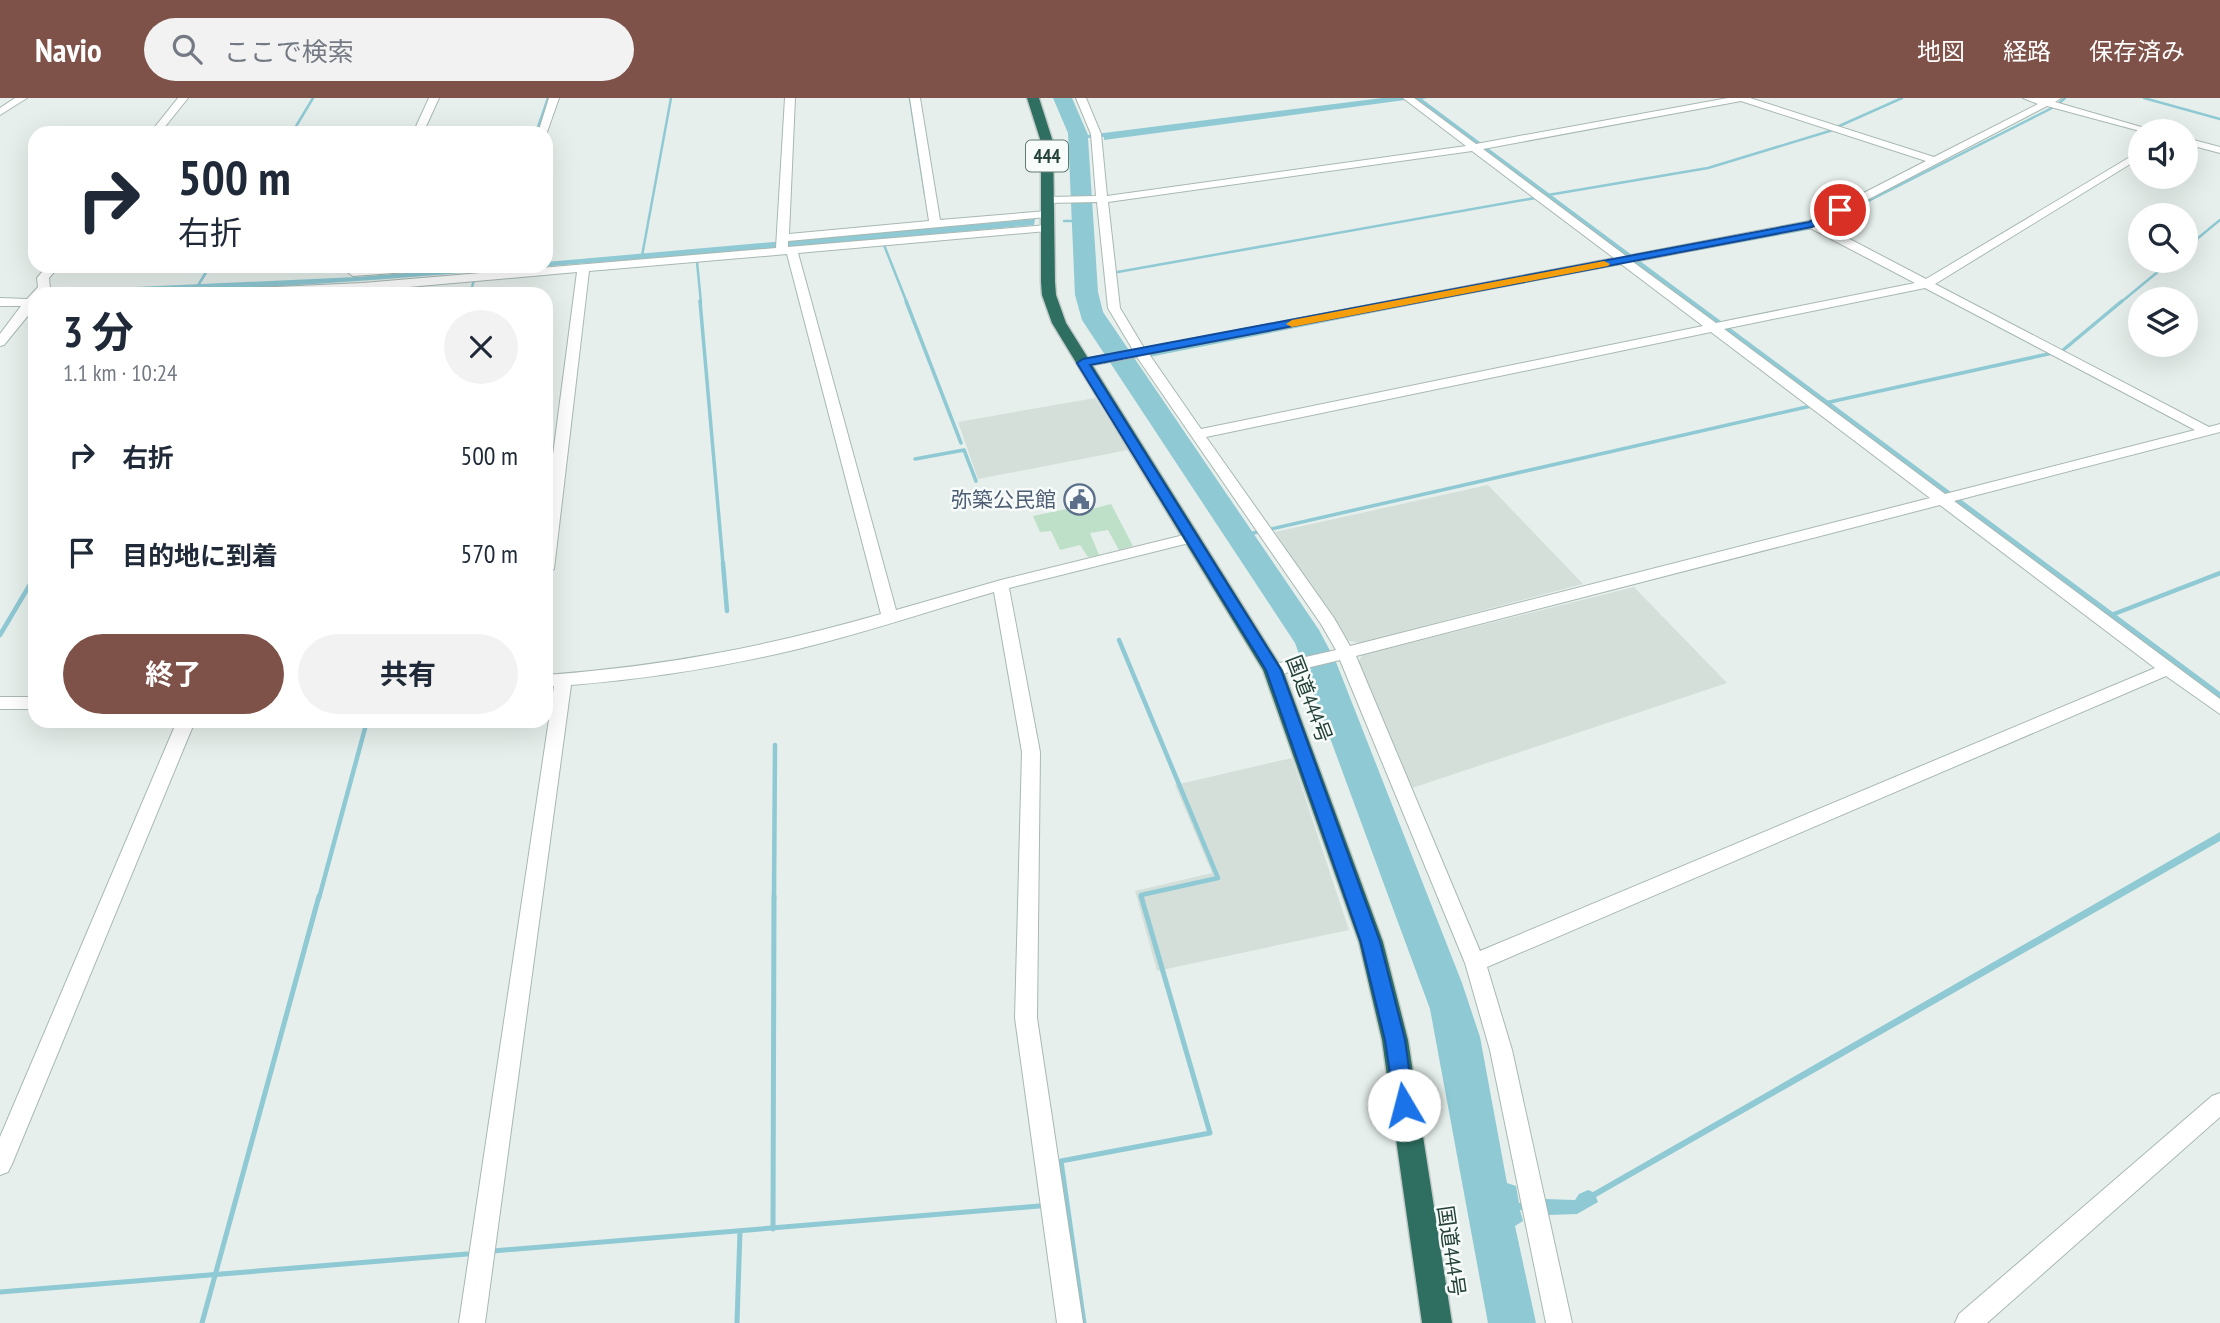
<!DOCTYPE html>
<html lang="ja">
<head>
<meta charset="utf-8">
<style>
	:root { --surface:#fff; --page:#f2f2f3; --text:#1f2937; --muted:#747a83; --accent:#7f5249 }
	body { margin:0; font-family:"PT Sans Narrow","Noto Sans JP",sans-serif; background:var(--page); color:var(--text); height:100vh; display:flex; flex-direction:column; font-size:26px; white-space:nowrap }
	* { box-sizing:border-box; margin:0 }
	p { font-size:23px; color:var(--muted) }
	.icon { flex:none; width:38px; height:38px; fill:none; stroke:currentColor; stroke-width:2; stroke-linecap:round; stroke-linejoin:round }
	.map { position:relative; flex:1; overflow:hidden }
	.details { position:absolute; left:28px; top:189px; width:525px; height:441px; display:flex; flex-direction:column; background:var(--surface); border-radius:21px; box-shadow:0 7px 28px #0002 }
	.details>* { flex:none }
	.guide { position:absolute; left:28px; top:28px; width:525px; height:147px; border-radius:21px; box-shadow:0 7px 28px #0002; background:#fff; color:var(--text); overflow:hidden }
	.buttons { position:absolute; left:2128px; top:21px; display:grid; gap:14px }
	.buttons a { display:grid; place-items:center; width:70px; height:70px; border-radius:50%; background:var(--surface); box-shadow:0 7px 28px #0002; font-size:35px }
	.pin { position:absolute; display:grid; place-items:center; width:60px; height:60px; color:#fff; margin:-30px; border:4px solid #fff; border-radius:50%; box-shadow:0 2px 7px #0007 }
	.me { position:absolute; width:77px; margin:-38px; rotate:352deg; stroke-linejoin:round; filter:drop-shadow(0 0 5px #0008) }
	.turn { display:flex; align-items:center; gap:24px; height:147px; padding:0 35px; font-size:32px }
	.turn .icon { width:91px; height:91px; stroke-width:2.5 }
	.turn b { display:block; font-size:49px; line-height:60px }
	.round { display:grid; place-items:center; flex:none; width:74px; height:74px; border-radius:37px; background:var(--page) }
	.overview { display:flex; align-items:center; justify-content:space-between; height:119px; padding:0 35px }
	h1 { font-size:42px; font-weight:700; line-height:52px }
	.button { display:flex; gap:14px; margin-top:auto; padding:14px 35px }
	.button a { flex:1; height:80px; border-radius:42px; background:var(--accent); color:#fff; font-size:28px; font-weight:700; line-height:80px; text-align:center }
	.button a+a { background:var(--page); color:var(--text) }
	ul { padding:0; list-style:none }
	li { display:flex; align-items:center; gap:21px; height:98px; padding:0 35px }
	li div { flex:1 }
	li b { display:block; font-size:26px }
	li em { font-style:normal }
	header { display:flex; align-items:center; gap:42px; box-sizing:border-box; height:98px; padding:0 35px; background:var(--accent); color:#fff }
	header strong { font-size:33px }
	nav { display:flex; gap:38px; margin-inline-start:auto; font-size:24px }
	.search { width:490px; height:63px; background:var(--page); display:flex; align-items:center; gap:18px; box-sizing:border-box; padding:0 24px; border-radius:38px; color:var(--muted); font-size:26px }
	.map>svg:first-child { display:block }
	.built { fill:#d4dfda }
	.green { fill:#bfe0c8 }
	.water { fill:#8ec9d4 }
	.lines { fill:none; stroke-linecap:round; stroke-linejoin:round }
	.stream-far3 { stroke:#8ec9d4; stroke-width:2.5 }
	.stream-far2 { stroke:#8ec9d4; stroke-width:3.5 }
	.stream-far1 { stroke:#8ec9d4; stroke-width:4.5 }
	.stream { stroke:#8ec9d4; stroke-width:5 }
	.minor-casing { stroke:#a8b8b2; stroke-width:2 }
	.highway-casing { stroke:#c2cac8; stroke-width:3 }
	.minor { fill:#fff; fill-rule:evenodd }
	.highway { fill:#2f6f62; fill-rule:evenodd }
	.route { fill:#1a73e8; stroke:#114b97; stroke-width:2 }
	.slow { fill:#f59e0b }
	.labels { text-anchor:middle; stroke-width:5; stroke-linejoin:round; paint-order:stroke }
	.shield { fill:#f7fbf9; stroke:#637a73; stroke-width:2 }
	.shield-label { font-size:19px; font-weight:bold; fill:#24423a }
	.service-label { font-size:21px; fill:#4e5e75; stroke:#f7fbf9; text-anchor:end }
	.street-label { font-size:21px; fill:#24423a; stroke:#f7fbf9 }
</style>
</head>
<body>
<header>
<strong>Navio</strong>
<div class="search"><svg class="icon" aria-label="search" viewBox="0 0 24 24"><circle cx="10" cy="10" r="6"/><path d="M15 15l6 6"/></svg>ここで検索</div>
<nav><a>地図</a><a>経路</a><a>保存済み</a></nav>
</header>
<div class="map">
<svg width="2220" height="1225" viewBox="0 0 2220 1225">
	<rect width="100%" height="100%" fill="#e6efeb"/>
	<g class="built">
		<polygon points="1095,300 1128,352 978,381 958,324"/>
		<polygon points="1488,387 1583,486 1359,545 1345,542 1275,434"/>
		<polygon points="1634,489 1727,585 1409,691 1356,569 1362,557"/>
		<polygon points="1292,660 1349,832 1157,873 1135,793 1212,775 1175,687"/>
	</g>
	<polygon class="green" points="1111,406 1133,448 1119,452 1108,432 1090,435 1099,457 1088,459 1080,447 1060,452 1051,433 1040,434 1033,418 1081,408 1084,413"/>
	<g class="water">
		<polygon points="1053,0 1072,0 1088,37 1382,0 1428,0 1422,1 2220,594 2220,602 1477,48 1405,2 1104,42 1104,39 1088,40 1098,194 1103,214 1319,532 1336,564 1462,885 1480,939 1507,1085 1516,1088 1519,1105 1545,1106 1545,1101 1575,1102 1579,1096 1588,1092 1593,1094 2220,734 2220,743 1596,1099 1598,1104 1577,1116 1548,1117 1547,1112 1520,1112 1523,1123 1515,1128 1536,1225 1488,1225 1430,911 1295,545 1082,222 1075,197 1068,35"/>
		<path d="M1035,121L1034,127C859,143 685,158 511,171C356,184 200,196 45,196L47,193L357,179L491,168H546V164Z"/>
	</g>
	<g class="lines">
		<g class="stream-far3">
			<polyline points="910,0 925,96"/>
			<polyline points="2144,0 2220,21"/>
			<polyline points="2058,6 2065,0"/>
			<polyline points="1837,29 1902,0"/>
			<polyline points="292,35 313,0"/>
			<polyline points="536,35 548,0"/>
			<polyline points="1548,97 1708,70 1833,32"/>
			<polyline points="1064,123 1072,123"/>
			<polyline points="1821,127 2052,10"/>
			<polyline points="884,147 907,205"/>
			<polyline points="2186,150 2220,122"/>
			<polyline points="1693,152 1812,130"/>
			<polyline points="642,158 671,0"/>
			<polyline points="697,164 701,205"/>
			<polyline points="1112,175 1535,100"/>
			<polyline points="197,189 210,168"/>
			<polyline points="470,196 474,182"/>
			<polyline points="1414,205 1451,198"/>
			<polyline points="2120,205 2171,163"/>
		</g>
		<g class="stream-far2">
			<polyline points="700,203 723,466"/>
			<polyline points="906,203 961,345"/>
			<polyline points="1150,257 1423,203"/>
			<polyline points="1825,305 2062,253 2122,203"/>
			<polyline points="915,361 964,352 976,383"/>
			<polyline points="1249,436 1811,308"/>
		</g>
		<g class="stream-far1">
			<polyline points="723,465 727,513"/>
			<polyline points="2114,516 2220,475"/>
			<polyline points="0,537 35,478"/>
			<polyline points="1119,542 1218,780 1141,797 1142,800"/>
			<polyline points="319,800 367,623"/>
			<polyline points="774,800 775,647"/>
		</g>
		<g class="stream">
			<polyline points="773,1131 774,798"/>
			<polyline points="493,1153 1039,1108"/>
			<polyline points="0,1194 467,1156"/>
			<polyline points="202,1225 319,798"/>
			<polyline points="737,1225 740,1133"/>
			<polyline points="1084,1225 1061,1063 1210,1035 1141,798"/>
		</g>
		<defs>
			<g id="minor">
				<polygon points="15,0 27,0 0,17 0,10"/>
				<polygon points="178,0 188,0 160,35 150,35"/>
				<polygon points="429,0 439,0 423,35 413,35"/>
				<polygon points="549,0 559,0 546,37 546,35 538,35"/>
				<path d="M785,0H795L789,136L929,123L910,0H920L940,122L1047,113L1053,116L1047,119L788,143V149L1047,127L1053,130L1047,133L798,155L896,512L1001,482L1192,435L1200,440L1197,443L1009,490L1040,654L1037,920L1083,1225H1057L1015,920L1022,654L994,494C929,513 864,535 798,551C723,569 648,581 571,587L485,1225H459L554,588L546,589V577C665,568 766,549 881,516L787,156L589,173L554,471L546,476V410L577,174L363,193L203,196L209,192L363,185L776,150Z"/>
				<path d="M1076,0H1086L1101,36L1107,98L1466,48L1403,0H1414L1476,46L1728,0H1750L1934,59L2038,6L2023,0H2061L2055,4L2155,33H2140L2047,8L1821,126L1926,181L2140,53V60L1935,186L2209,329L2220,326V334L1954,403L2220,601V616L2166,578L1487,869L1512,952L1572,1225H1546L1490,952L1465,865L1340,562L1273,578L1265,572L1267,568L1336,552L1321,526L1137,259L1083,269L1077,265L1083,261L1133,252L1108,210L1097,104L1048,105L1043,102L1048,99L1096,98L1091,36ZM1741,3L1926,63L1809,123L1626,158L1483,51ZM1472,53L1614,160L1144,250L1120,210L1108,104ZM1810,130L1915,185L1716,225L1633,164ZM1621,166L1703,228L1201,331L1149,256ZM1925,190L2195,332L1945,396L1724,231ZM1711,234L1930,400L1350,548L1334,520L1206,339ZM1940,407L2155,570L1480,853L1356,558Z"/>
				<polygon points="2186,40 2220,49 2220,55 2186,46"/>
				<polygon points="47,168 59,168 49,180 50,190 45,196 35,196 35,209 4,247 0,248 0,236 21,208 0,208 0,200 27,201 38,189 37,180"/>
				<polygon points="387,168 441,168 435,172 353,178 347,174 353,170"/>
				<rect x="0" y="599" width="35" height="12"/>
				<polygon points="177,623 195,623 12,1066 8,1074 0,1077 0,1039"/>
				<polygon points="2220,995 2220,1019 1987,1225 1955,1225 1959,1216 2212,998"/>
			</g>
			<polygon id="highway" points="1027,0 1039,0 1053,44 1055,184 1056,197 1066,225 1283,572 1383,844 1408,942 1452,1225 1422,1225 1382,942 1359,844 1263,572 1052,225 1042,197 1041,184 1041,44"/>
		</defs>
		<use href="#minor" class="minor-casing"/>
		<use href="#highway" class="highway-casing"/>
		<use href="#minor" class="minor"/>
		<use href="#highway" class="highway"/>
	</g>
	<polygon class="route" points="1840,109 1845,112 1843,114 1812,129 1090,267 1281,572 1380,844 1405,942 1414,1007 1411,1014 1404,1016 1396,1014 1385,942 1361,844 1266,572 1077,265 1083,261 1809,124"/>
	<polygon class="slow" points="1604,163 1610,166 1608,168 1292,229 1286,226 1292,222"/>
	<defs>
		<symbol id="civic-ring" viewBox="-11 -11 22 22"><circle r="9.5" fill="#f7fbf9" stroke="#5c6f8a" stroke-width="1.5"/><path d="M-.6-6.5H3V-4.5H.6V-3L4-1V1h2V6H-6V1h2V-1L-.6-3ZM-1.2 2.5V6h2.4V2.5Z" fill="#5c6f8a"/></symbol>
	</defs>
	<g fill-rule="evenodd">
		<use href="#civic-ring" x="1062" y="384" width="35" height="35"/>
	</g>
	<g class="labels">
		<rect class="shield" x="1026" y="42.5" width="42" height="31" rx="5"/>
		<g class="shield-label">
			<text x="1047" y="65">444</text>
		</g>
		<g class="service-label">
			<text x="1056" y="409">弥築公民館</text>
		</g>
		<g class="street-label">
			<text transform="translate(1309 601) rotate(69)" y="7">国道444号</text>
			<text transform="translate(1451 1153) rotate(82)" y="7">国道444号</text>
		</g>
	</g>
</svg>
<div class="buttons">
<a><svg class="icon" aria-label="sound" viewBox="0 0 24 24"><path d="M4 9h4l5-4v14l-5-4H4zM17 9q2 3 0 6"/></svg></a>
<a><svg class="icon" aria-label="search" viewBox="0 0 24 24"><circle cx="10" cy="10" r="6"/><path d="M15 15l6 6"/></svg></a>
<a><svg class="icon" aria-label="layers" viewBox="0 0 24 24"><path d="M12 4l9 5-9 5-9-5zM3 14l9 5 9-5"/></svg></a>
</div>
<div class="pin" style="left:1840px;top:112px;background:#d93025"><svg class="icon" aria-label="arrive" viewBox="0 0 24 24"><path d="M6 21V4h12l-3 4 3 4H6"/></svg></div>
<svg class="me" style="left:1404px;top:1007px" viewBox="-20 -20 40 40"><circle r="19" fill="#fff"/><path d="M0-13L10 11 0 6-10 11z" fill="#1a73e8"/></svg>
<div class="guide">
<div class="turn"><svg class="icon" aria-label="right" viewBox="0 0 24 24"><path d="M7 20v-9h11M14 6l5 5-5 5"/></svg><div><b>500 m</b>右折</div></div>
</div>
<section class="details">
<div class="overview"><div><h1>3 分</h1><p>1.1 km · 10:24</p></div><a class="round"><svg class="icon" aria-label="close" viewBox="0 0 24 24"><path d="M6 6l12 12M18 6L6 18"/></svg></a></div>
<ul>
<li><svg class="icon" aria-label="right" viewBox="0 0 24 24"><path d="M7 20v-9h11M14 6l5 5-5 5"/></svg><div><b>右折</b></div><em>500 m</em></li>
<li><svg class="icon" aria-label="arrive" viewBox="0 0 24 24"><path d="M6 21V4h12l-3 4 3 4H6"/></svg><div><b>目的地に到着</b></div><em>570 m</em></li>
</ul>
<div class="button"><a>終了</a><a>共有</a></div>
</section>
</div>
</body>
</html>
